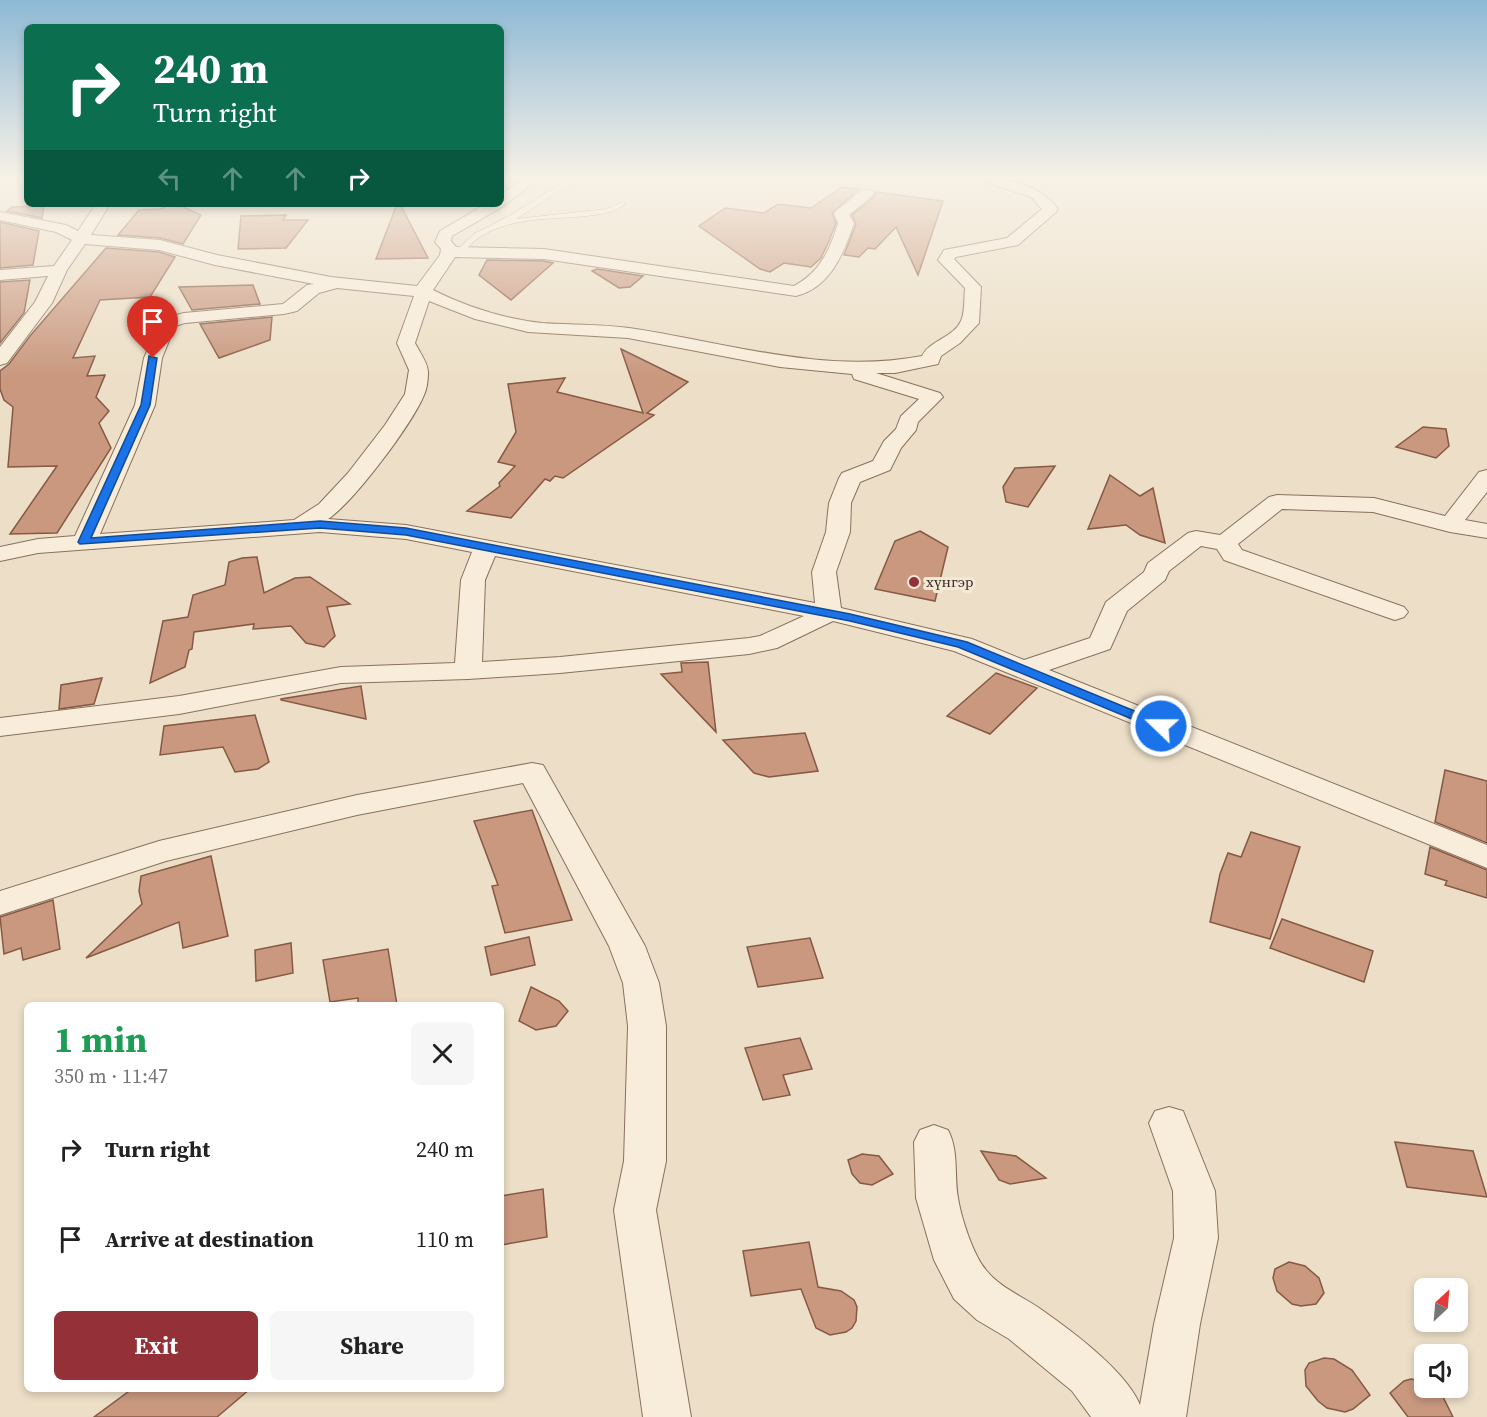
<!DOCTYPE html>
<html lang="en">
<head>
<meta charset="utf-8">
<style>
	:root { --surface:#fff; --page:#f6f6f6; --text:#222; --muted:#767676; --accent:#943038 }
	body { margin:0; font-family:"Source Serif 4",serif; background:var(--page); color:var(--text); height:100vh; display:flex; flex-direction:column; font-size:22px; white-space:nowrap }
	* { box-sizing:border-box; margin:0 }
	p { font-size:20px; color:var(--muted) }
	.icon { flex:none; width:33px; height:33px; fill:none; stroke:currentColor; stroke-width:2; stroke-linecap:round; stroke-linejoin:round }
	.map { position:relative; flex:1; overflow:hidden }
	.side { position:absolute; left:24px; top:1002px; width:480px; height:390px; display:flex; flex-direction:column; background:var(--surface); border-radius:9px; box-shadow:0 3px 9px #0003 }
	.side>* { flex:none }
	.top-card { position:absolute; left:24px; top:24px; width:480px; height:183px; border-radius:9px; box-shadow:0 3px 9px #0003; background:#0b6e4f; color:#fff; overflow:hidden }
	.needle { width:39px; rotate:26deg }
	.buttons { position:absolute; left:1414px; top:1278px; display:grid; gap:12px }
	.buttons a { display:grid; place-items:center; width:54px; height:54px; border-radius:9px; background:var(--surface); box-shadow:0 3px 9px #0003; font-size:30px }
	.pin { position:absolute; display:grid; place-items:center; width:51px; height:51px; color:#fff; margin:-62px -26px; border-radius:50% 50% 50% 0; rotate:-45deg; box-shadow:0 0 6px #0007 }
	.pin .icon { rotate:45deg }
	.me { position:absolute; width:66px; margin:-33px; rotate:292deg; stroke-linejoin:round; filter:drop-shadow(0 0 4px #0008) }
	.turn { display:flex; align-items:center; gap:21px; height:126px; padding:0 30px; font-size:27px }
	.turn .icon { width:78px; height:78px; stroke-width:2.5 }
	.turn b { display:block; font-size:42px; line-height:51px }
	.lanes { display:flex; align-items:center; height:57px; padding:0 30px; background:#0003; justify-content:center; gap:30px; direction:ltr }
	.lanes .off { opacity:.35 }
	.round { display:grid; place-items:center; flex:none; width:63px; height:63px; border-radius:9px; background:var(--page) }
	.overview { display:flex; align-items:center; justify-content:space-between; height:102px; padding:0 30px }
	h1 { font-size:36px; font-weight:700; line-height:45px; color:#1e9e55 }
	.primary-button { display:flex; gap:12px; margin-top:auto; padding:12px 30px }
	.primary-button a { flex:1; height:69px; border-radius:9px; background:var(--accent); color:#fff; font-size:24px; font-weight:700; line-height:69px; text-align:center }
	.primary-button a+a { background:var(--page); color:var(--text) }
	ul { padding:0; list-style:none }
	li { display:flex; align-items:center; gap:18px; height:90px; padding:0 30px }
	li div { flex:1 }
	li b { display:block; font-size:22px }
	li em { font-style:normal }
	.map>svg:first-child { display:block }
	.building { fill:#c9987f; stroke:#865944; stroke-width:1.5 }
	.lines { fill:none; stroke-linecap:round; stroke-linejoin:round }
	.service-casing { stroke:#88705d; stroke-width:1 }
	.minor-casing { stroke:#88705d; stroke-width:2 }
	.service { fill:#f8edda; fill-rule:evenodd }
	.minor { fill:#f8edda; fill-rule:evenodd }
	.route { fill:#1a73e8; stroke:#114b97; stroke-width:1.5 }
	.poi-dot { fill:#943038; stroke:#f4e9d6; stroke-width:2 }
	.labels { text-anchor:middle; stroke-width:6; stroke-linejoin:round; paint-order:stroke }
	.poi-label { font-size:15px; fill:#392a20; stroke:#f4e9d6; text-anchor:start }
</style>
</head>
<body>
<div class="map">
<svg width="1487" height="1417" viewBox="0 0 1487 1417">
	<rect width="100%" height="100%" fill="#eddfc7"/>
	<g class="building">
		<polygon points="842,187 859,189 832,213 836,223 829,241 821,258 811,267 784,263 770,272 760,269 699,226 725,208 764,213 778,204 811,208"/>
		<polygon points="876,192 943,201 918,275 896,227 875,249 868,248 859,257 844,255 856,224 852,215 873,198"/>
		<polygon points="397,204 400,204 428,258 376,259"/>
		<polygon points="170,205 179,205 201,215 183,244 160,238 118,235 139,210 160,209"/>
		<polygon points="44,206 42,218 7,211 12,207"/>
		<polygon points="286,215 283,220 308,220 286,248 238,249 241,216"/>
		<polygon points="0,222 39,231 33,265 0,268"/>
		<polygon points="106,248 159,252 175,257 150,297 100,300 73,358 95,356 87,376 105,375 96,397 109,411 99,423 111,448 57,533 10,534 57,466 8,467 13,407 4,400 0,389 0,371 9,364 30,336"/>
		<polygon points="487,260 544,261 553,263 511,300 479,275"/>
		<polygon points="597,269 643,276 630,287 619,288 592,271"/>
		<polygon points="30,280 24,313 0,343 0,282"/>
		<polygon points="253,285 260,304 192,310 179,287"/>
		<polygon points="272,317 270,340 219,358 200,324"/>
		<polygon points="621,349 688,382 647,413 654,415 563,478 555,476 550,481 545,479 511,518 467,511 500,486 499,483 515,466 498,462 516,432 508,384 565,378 557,392 643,413"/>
		<polygon points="1423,427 1446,429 1449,446 1436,458 1396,447"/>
		<polygon points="1055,466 1028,507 1006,502 1003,487 1015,468"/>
		<polygon points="1110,475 1140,496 1153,488 1165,543 1140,535 1126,525 1088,529"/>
		<polygon points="920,531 948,547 935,601 875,589 895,541"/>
		<polygon points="257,557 264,593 295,578 310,577 350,604 327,607 335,636 324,647 306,643 291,626 253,629 254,624 194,632 192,649 189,650 185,667 150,683 163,621 188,617 193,595 225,585 229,562 242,558"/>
		<polygon points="708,662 716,732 661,674 682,672 681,663"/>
		<polygon points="996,673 1037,688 990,734 947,716"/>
		<polygon points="102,678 94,704 59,709 61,685"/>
		<polygon points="361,686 366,719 281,700 281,699"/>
		<polygon points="255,715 269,762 258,769 235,772 223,747 160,755 164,726"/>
		<polygon points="805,733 818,771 769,777 754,773 723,740"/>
		<polygon points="1445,770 1487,781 1487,843 1435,822"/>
		<polygon points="532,810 572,920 505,933 492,886 498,885 474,821"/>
		<polygon points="1251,832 1300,847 1270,939 1210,922 1220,874 1228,853 1241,857"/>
		<polygon points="1430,847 1487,870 1487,898 1445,885 1447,881 1425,874"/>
		<polygon points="211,856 228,936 183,948 179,922 86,958 142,904 139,891 141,876"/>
		<polygon points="53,900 60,949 23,960 21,948 4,954 0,917"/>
		<polygon points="1282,919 1373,951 1364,982 1270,948"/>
		<polygon points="529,937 535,965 491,975 485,947"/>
		<polygon points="810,938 823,978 758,987 747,947"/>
		<polygon points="291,943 293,973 256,981 255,950"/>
		<polygon points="388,949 397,1005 358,1005 358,998 330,1002 323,960"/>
		<polygon points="531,987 559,1001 568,1011 556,1026 536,1030 519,1021"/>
		<polygon points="800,1038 812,1069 783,1075 790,1095 763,1100 745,1048"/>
		<polygon points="1395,1142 1473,1151 1487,1197 1407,1187"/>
		<polygon points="981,1151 1016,1156 1046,1178 1010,1184 999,1180"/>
		<polygon points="862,1154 879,1156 893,1174 872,1185 860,1183 852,1174 848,1160"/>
		<polygon points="543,1189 547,1237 501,1245 501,1196"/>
		<polygon points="809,1242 818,1287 841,1291 854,1300 857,1307 856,1321 852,1328 846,1332 830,1335 816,1328 801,1289 751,1296 743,1251"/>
		<polygon points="1289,1262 1305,1266 1319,1278 1324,1293 1316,1304 1301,1306 1292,1304 1277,1291 1273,1278 1275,1269"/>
		<polygon points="1324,1358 1334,1359 1352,1370 1370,1395 1353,1409 1345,1412 1327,1408 1318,1401 1306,1386 1305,1370 1309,1363"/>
		<polygon points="1411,1379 1425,1382 1425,1388 1435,1388 1442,1395 1453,1417 1408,1417 1390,1393 1404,1381"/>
		<polygon points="132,1389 250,1389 217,1417 94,1417"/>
	</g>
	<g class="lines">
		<defs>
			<path id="service" d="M569,179H577L516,219L606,209L622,202L626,204C614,213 601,214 587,216C545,220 491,216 463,253L456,251L474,234L509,216Z"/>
			<g id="minor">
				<path d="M524,179H539L502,207L452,236L451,241L456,247L544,249L794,286C820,272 830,250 838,223L834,214L836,211L862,190H872L874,193L872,196L849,215L854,223C844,253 830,288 796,296L544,259L455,257L433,290C467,307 504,319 542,323C571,325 600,324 629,328C726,342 823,375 922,356C929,341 954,337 961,321C965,313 964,297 965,288L938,260L944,250L1007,238L1042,209L1031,197L986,182L984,179C1012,179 1041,186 1058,209L1056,212L1018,245L956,257L954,259L981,287L979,323L960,343L941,356L938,364L895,373H876L940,393L943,397L918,422L916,430L901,448L890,470L860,482L851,503L850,532L836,572L841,608L972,639L1024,660L1090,638L1106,602L1144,572L1148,563L1188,533L1196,531L1220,535L1269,497L1277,495L1374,498L1445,516L1479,472L1487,470V492L1465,520L1487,524V538L1450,532L1373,512L1282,509L1238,544L1242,550L1404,607L1408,612L1404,617L1395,620L1386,617L1224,560L1217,549L1201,546L1169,571L1165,580L1127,611L1110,649L1049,670L1487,845V868L954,651L833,621L777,648L749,654L560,673L468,679L341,683L179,714L0,736V718L179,696L341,667L455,663L461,580L472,552L406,539L320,532L38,553L0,561V547L38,539L75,536L135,405L144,358L161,319L184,313L283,304L307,285L314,284L215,265L159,250L85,244L67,270L52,303L7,363L0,365V347L35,302L48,276L0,280V270L54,266L72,240L56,232L0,220V212L66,225L78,231L96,204H110L91,235L160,240L217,255L331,277L417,286L440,255L441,249L435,242L440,231L486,204H501V194ZM337,288L414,296L397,343L409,370L405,394L385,425L348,473L319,504L294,520L100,534L155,405L162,358L175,326L185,323L284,314L297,311L319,293ZM429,301L475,319L528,332L628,338L780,367L852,374L854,379L919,399L901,416L896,429L884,441L873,461L842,473L839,478L829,503L826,532L812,572L815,603L406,525L328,519C354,502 412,424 424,395C427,389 428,379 428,372C428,363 419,351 415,343ZM495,556L804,616L760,636L749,638L560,657L482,662L485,580Z"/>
				<polygon points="532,763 543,765 547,772 645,946 659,983 666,1026 666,1161 656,1210 691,1417 643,1417 614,1210 624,1161 628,1026 623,983 609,946 523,783 357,815 166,861 0,915 0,891 159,841 357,795"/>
				<path d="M1169,1107L1183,1111L1215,1191L1218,1238L1200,1324L1186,1417H1091L1072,1391L1009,1339L977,1320L954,1299L934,1260L916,1198L914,1142L920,1130L934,1125L948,1130C959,1151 954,1175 958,1198C961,1217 973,1255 986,1270C1000,1288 1024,1297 1042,1310C1072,1331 1126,1371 1140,1405L1154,1324L1174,1238L1173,1191L1149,1123L1155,1111Z"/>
			</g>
		</defs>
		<use href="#service" class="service-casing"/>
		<use href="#minor" class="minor-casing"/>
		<use href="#service" class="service"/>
		<use href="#minor" class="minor"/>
	</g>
	<linearGradient id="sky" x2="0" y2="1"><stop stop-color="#8eb9d5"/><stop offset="0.47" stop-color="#f7f1e6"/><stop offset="1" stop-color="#f7f1e6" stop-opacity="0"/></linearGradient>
	<rect width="1487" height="377" fill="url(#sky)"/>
	<polygon class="route" points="149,356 157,358 150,405 91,538 320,521 406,528 850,614 967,642 1166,724 1168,726 1166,729 1156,729 958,647 850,621 406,535 320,528 80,544 78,542 141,405"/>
	<circle class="poi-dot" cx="914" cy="582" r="6"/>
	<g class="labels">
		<g class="poi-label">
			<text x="926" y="587">хүнгэр</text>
		</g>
	</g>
</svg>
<div class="buttons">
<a><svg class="needle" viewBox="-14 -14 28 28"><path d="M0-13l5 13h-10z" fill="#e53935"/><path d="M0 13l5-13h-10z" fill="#767676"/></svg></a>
<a><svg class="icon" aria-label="sound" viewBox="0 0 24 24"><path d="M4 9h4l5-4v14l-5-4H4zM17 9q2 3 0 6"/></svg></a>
</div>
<div class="pin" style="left:153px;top:358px;background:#d93025"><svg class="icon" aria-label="arrive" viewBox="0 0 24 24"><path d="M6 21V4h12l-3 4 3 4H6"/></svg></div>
<svg class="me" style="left:1161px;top:726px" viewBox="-20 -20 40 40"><circle r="17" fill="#1a73e8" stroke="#fff" stroke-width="3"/><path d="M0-11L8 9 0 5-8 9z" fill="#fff"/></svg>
<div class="top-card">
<div class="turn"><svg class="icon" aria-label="right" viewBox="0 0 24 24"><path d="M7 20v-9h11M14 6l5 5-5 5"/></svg><div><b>240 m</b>Turn right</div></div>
<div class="lanes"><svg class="icon off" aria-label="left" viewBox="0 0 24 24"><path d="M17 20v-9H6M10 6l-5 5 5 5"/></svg><svg class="icon off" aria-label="ahead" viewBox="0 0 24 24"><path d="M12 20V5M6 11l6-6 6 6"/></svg><svg class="icon off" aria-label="ahead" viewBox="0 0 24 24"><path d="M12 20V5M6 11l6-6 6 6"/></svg><svg class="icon" aria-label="right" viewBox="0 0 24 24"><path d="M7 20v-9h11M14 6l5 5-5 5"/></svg></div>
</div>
<section class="side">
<div class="overview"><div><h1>1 min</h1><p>350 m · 11:47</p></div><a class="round"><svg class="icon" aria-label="close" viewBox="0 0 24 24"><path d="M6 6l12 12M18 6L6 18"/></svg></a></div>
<ul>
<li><svg class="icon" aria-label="right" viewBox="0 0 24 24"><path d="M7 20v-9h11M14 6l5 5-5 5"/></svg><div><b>Turn right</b></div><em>240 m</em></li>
<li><svg class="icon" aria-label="arrive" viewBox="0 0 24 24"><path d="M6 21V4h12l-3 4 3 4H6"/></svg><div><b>Arrive at destination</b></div><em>110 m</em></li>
</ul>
<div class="primary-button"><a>Exit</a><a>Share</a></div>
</section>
</div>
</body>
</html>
